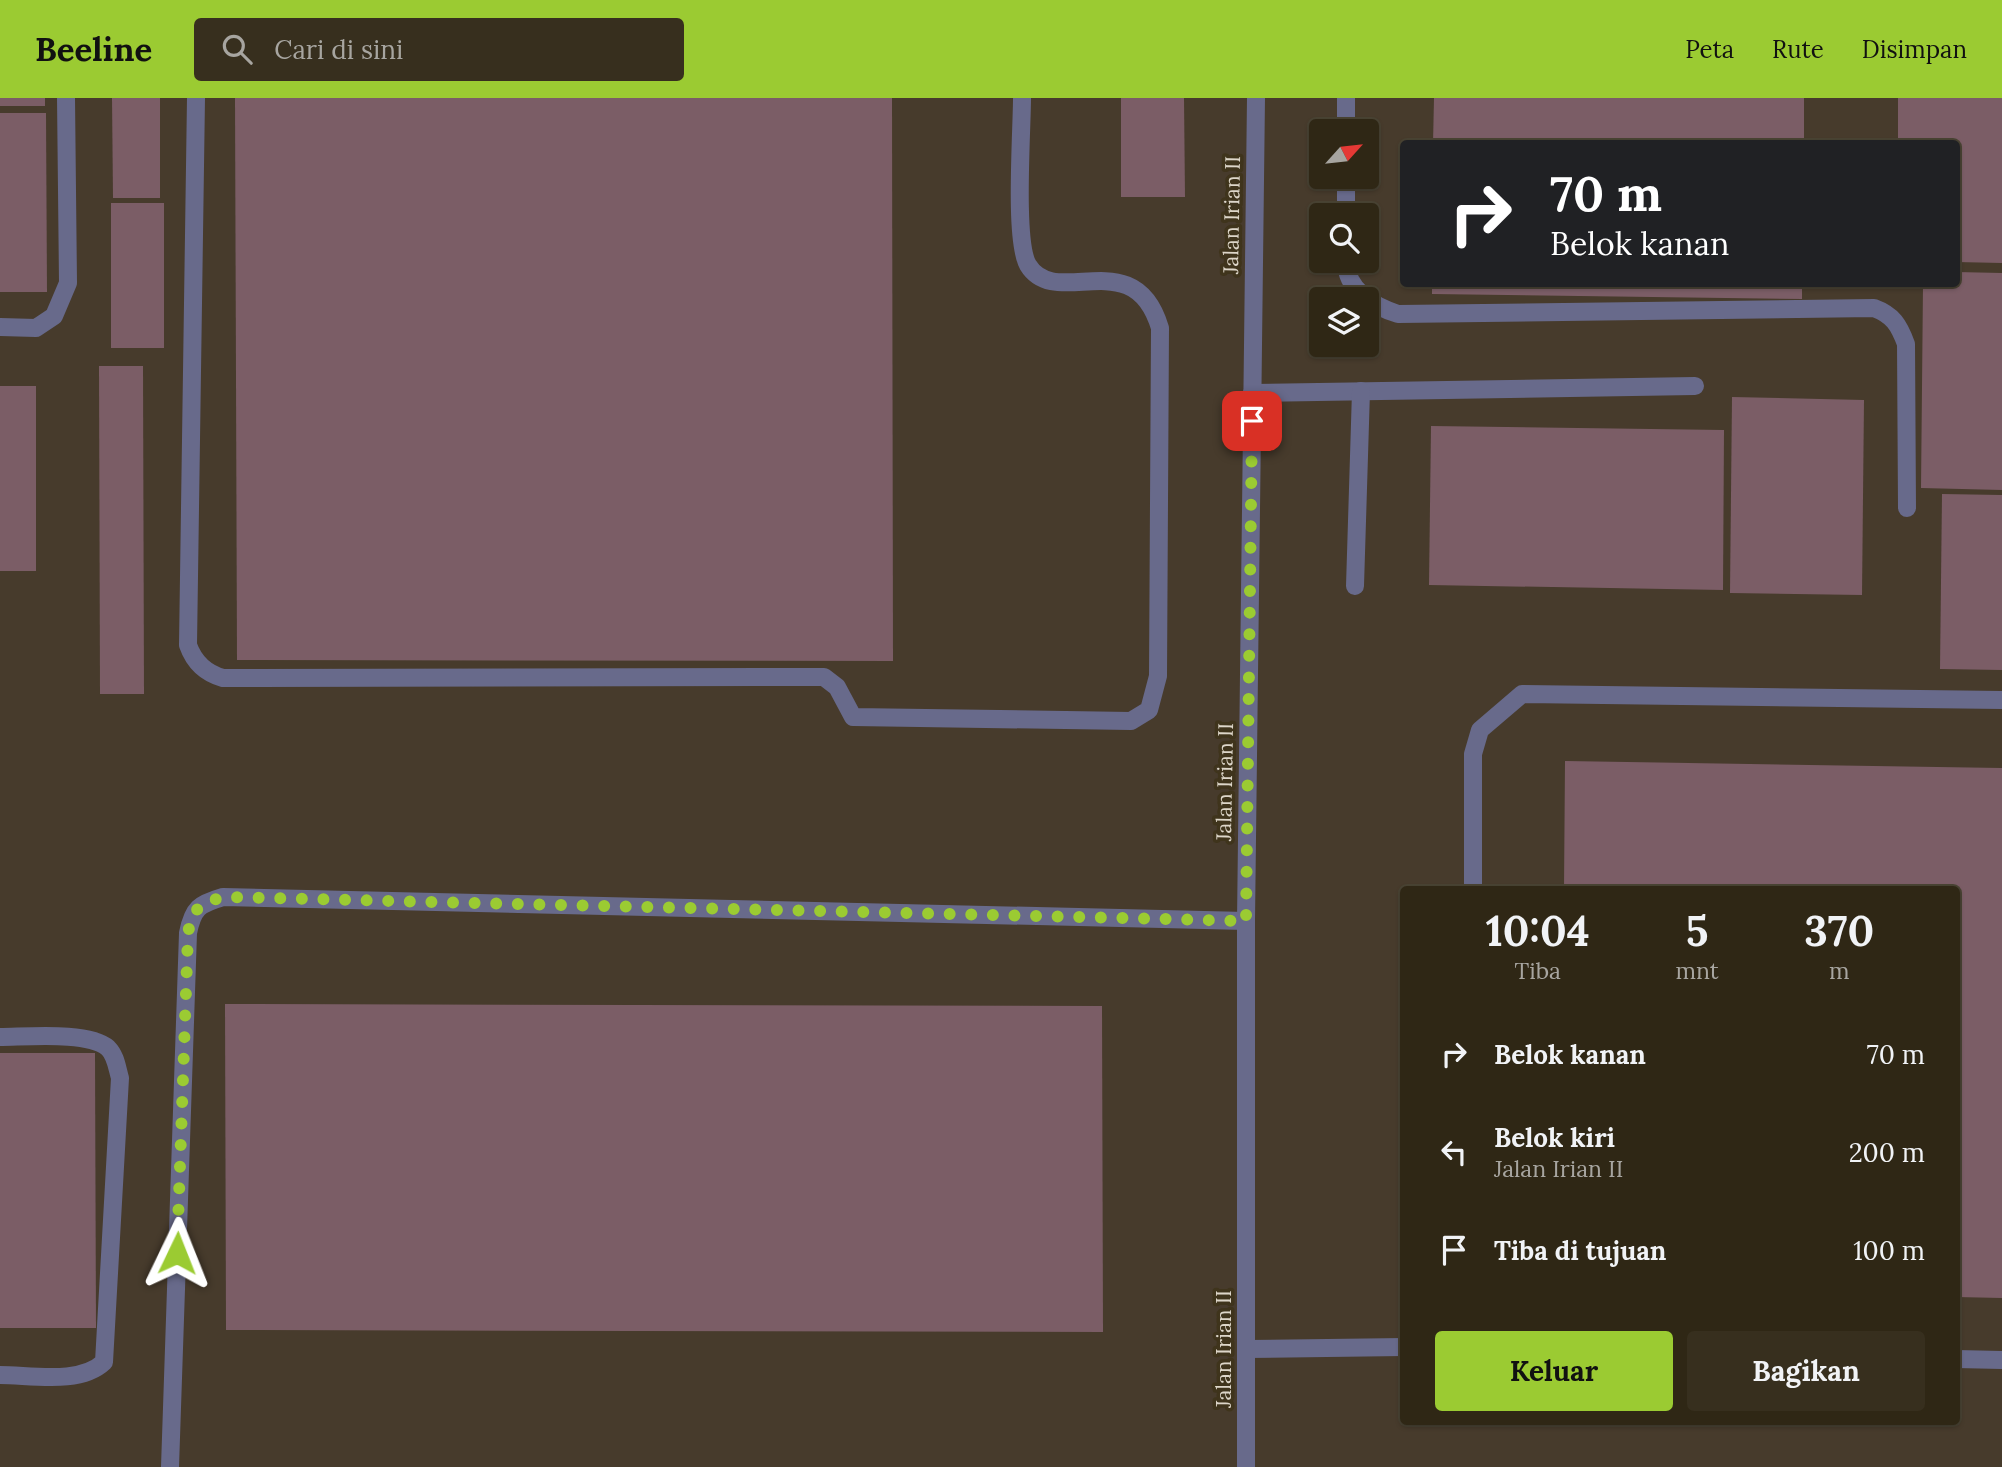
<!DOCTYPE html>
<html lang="id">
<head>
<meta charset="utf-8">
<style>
	:root { --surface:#2f2715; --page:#372f1e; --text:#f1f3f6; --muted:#a7a5a0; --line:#4a4434; --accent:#9bcb32 }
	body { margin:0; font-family:Lora,serif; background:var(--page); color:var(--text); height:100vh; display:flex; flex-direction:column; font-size:26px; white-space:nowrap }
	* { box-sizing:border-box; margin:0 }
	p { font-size:23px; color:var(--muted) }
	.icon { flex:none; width:38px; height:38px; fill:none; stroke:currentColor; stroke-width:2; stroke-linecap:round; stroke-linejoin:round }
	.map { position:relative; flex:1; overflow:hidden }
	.details { position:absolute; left:1400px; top:788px; width:560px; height:539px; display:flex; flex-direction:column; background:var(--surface); border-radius:7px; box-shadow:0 2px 5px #0004,0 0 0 2px var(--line) }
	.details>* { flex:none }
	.hud { position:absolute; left:1400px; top:42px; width:560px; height:147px; border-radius:7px; box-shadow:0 2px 5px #0004,0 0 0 2px var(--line); background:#202124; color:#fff; overflow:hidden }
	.needle { width:46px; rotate:63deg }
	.tools { position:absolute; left:1309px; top:21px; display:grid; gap:14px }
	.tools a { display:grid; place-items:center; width:70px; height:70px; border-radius:7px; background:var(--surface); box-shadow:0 2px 5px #0004,0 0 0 2px var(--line); font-size:35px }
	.pin { position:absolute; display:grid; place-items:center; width:60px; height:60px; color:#fff; margin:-30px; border-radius:14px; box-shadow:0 4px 10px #0006 }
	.me { position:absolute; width:77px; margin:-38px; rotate:2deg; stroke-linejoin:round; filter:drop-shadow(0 0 5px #0008) }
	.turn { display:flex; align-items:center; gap:24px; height:147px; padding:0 35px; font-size:32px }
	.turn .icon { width:91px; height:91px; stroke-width:2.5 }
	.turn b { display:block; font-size:49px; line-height:60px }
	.eta { display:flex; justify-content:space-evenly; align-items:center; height:119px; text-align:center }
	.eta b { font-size:42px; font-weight:700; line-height:49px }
	.action { display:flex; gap:14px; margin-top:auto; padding:14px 35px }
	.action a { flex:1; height:80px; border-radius:7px; background:var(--accent); color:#111; font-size:28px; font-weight:700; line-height:80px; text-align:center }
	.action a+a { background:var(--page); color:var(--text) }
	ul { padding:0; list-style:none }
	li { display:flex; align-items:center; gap:21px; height:98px; padding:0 35px }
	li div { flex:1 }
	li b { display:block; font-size:26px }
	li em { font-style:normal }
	header { display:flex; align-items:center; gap:42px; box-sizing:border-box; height:98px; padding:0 35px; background:var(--accent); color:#111 }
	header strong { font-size:33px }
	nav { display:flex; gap:38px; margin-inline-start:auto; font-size:24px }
	.search { width:490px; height:63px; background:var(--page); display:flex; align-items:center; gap:18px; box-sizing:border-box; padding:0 24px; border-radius:7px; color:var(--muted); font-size:26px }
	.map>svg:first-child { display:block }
	.industrial { fill:#473b2c; fill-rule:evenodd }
	.building { fill:#7b5d66 }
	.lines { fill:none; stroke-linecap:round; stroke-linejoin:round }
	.minor { stroke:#686a8b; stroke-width:18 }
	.route { stroke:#9bcb32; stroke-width:12; stroke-dasharray:0 21.6 }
	.labels { text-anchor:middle; stroke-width:7; stroke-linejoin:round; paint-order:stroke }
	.street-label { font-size:21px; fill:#ddd6c9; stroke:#3f341c }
</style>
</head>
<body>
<header>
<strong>Beeline</strong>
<div class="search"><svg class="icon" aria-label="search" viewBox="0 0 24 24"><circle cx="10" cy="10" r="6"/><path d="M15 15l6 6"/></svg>Cari di sini</div>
<nav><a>Peta</a><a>Rute</a><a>Disimpan</a></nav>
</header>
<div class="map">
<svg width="2002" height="1369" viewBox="0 0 2002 1369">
	<rect width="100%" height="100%" fill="#3f341c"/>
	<path class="industrial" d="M0,0H2002V1369H0ZM1321,33H1367V79H1321ZM1404,46H1956V186H1404ZM1321,117H1367V163H1321ZM1321,201H1367V247H1321ZM1404,791H1956V1323H1404Z"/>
	<g class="building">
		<rect x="0" y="0" width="45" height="8"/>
		<polygon points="112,0 160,0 160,100 113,100"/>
		<polygon points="235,0 892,0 893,563 237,562"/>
		<polygon points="1121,0 1184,0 1185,99 1121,99"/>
		<polygon points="1434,0 1804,0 1804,46 1433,46"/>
		<polygon points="1898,0 2002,0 2002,165 1956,164 1956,46 1898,46"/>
		<polygon points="0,15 46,15 47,194 0,194"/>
		<rect x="111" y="105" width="53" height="145"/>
		<polygon points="1956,174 2002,175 2002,392 1921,390 1923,186 1956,186"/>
		<polygon points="1432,186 1802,186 1802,201 1432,196"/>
		<polygon points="99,268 143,268 144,596 100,596"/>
		<rect x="0" y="288" width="36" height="185"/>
		<polygon points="1732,299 1864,302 1862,497 1730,495"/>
		<polygon points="1431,328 1724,332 1723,492 1429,487"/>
		<polygon points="1942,396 2002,397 2002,572 1940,571"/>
		<polygon points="1565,663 2002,670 2002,1200 1956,1199 1956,791 1564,791"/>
		<polygon points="225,906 1102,908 1103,1234 226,1232"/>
		<polygon points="0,955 95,955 96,1230 0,1230"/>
	</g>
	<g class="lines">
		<g class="minor">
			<path d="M196,0L188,547C194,564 205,575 223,580L824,579L837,589L853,619L1131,623L1149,612L1158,578L1160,230C1134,143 1056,213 1028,167C1014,143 1022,33 1022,0"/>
			<polyline points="1346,33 1346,0"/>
			<polyline points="1346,117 1346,79"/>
			<path d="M1346,163C1346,192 1373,208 1398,216L1874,210C1893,217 1899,227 1906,246L1907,410"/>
			<polyline points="0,229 36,230 54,218 68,185 66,0"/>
			<polyline points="1252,295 1695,288"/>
			<polyline points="1355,488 1361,293"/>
			<polyline points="1473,791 1473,656 1480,632 1522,596 2002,602"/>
			<path d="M0,939C26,939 89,933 108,950C116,958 117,970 120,980L104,1264C80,1287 31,1277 0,1277"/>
			<polyline points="1247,1251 1404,1249"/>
			<polyline points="1956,1261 2002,1262"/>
			<path d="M170,1369L188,835C193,810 199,806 223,799L1246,823"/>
			<polyline points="1246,1369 1246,823 1256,0"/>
		</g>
	</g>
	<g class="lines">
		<path class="route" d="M177,1155L188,835C193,810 199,806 223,799L1246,823L1252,323"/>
	</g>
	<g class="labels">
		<g class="street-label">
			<text transform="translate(1232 117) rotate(-89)" y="7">Jalan Irian II</text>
			<text transform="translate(1225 684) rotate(-89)" y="7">Jalan Irian II</text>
			<text transform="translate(1224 1251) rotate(-90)" y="7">Jalan Irian II</text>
		</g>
	</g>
</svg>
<div class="tools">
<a><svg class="needle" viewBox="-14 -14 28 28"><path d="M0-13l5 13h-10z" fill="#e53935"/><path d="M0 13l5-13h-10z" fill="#a7a5a0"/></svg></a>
<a><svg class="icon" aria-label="search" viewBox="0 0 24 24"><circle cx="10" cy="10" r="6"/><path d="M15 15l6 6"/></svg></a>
<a><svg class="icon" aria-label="layers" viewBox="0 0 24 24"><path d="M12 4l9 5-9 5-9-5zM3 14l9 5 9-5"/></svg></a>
</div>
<div class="pin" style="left:1252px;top:323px;background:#d93025"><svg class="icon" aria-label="arrive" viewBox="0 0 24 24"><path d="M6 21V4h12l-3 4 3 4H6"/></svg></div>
<svg class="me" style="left:177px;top:1155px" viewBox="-20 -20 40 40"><path d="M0-17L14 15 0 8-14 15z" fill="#9bcb32" stroke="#fff" stroke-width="4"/></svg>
<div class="hud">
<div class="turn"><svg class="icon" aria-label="right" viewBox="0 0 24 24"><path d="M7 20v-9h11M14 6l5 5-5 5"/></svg><div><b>70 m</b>Belok kanan</div></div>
</div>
<section class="details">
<div class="eta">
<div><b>10:04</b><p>Tiba</p></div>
<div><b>5</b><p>mnt</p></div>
<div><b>370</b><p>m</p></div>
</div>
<ul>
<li><svg class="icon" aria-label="right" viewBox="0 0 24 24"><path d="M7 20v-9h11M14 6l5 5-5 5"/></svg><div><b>Belok kanan</b></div><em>70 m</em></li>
<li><svg class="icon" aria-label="left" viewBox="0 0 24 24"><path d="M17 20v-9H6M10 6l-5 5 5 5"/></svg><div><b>Belok kiri</b><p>Jalan Irian II</p></div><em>200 m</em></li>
<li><svg class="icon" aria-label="arrive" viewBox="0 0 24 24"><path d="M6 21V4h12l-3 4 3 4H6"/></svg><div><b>Tiba di tujuan</b></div><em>100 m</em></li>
</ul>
<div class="action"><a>Keluar</a><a>Bagikan</a></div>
</section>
</div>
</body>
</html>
